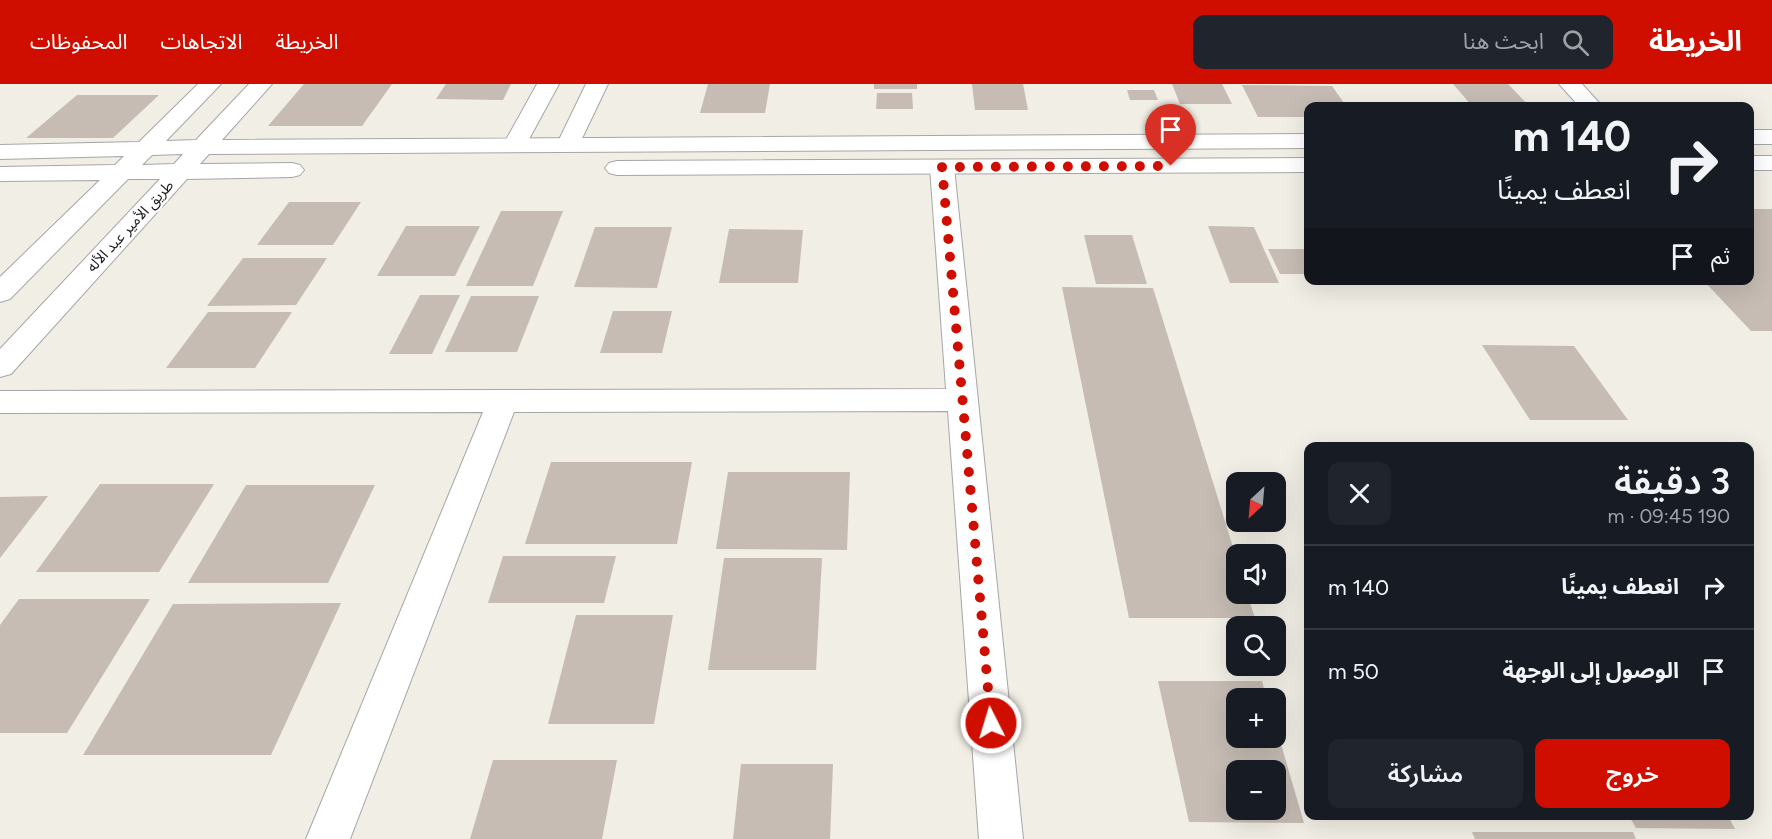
<!DOCTYPE html>
<html lang="ar">
<head>
<meta charset="utf-8">
<style>
	:root { --surface:#171b24; --page:#20242c; --text:#f1f3f6; --muted:#9ea1a6; --line:#363941; --accent:#cf0e00 }
	body { margin:0; font-family:Figtree,"Noto Sans Arabic",sans-serif; background:var(--page); color:var(--text); direction:rtl; height:100vh; display:flex; flex-direction:column; font-size:22px; white-space:nowrap }
	* { box-sizing:border-box; margin:0 }
	p { font-size:20px; color:var(--muted) }
	.icon { flex:none; width:33px; height:33px; fill:none; stroke:currentColor; stroke-width:2; stroke-linecap:round; stroke-linejoin:round }
	.map { position:relative; flex:1; overflow:hidden; direction:ltr }
	.panel { position:absolute; left:1304px; top:358px; width:450px; height:378px; display:flex; flex-direction:column; background:var(--surface); border-radius:12px; box-shadow:0 6px 24px #0002; direction:rtl }
	.panel>* { flex:none }
	.top-card { position:absolute; left:1304px; top:18px; width:450px; height:183px; border-radius:12px; box-shadow:0 6px 24px #0002; direction:rtl; background:#171b24; color:var(--text); overflow:hidden }
	.needle { width:39px; rotate:206deg }
	.tools { position:absolute; left:1226px; top:388px; display:grid; gap:12px }
	.tools a { display:grid; place-items:center; width:60px; height:60px; border-radius:12px; background:var(--surface); box-shadow:0 6px 24px #0002; font-size:30px }
	.pin { position:absolute; display:grid; place-items:center; width:51px; height:51px; color:#fff; margin:-62px -26px; border-radius:50% 50% 50% 0; rotate:-45deg; box-shadow:0 0 6px #0007 }
	.pin .icon { rotate:45deg }
	.me { position:absolute; width:66px; margin:-33px; rotate:355deg; stroke-linejoin:round; filter:drop-shadow(0 0 4px #0008) }
	.turn { display:flex; align-items:center; gap:21px; height:126px; padding:0 24px; font-size:27px }
	.turn .icon { width:78px; height:78px; stroke-width:2.5 }
	.turn b { display:block; font-size:42px; line-height:51px }
	.then { display:flex; align-items:center; height:57px; padding:0 24px; background:#0003; gap:12px; font-size:22px }
	.round { display:grid; place-items:center; flex:none; width:63px; height:63px; border-radius:12px; background:var(--page) }
	.head { display:flex; align-items:center; justify-content:space-between; height:102px; padding:0 24px }
	h1 { font-size:36px; font-weight:600; line-height:45px }
	.button { display:flex; gap:12px; margin-top:auto; padding:12px 24px }
	.button a { flex:1; height:69px; border-radius:12px; background:var(--accent); color:#fff; font-size:24px; font-weight:600; line-height:69px; text-align:center }
	.button a+a { background:var(--page); color:var(--text) }
	ul { padding:0; list-style:none }
	li { display:flex; align-items:center; gap:18px; height:84px; padding:0 24px; border-top:2px solid var(--line) }
	li div { flex:1 }
	li b { display:block; font-size:22px }
	li em { font-style:normal }
	header { display:flex; align-items:center; gap:36px; box-sizing:border-box; height:84px; padding:0 30px; background:var(--accent); color:#fff }
	header strong { font-size:28px }
	nav { display:flex; gap:33px; margin-inline-start:auto; font-size:21px }
	.search { width:420px; height:54px; background:var(--page); display:flex; align-items:center; gap:15px; box-sizing:border-box; padding:0 21px; border-radius:12px; color:var(--muted); font-size:22px }
	.map>svg:first-child { display:block }
	.building { fill:#c6bcb4; fill-rule:evenodd }
	.lines { fill:none; stroke-linecap:round; stroke-linejoin:round }
	.minor-casing { stroke:#a6a6a6; stroke-width:2 }
	.tertiary-casing { stroke:#a6a6a6; stroke-width:2 }
	.minor { fill:#fff; fill-rule:evenodd }
	.tertiary { fill:#fff; fill-rule:evenodd }
	.route { stroke:#cf0e00; stroke-width:10; stroke-dasharray:0 18 }
	.labels { text-anchor:middle; stroke-width:4.5; stroke-linejoin:round; paint-order:stroke }
	.far-street-label { font-size:15px; fill:#1f1f1f; stroke:#fff }
</style>
</head>
<body>
<header>
<strong>الخريطة</strong>
<div class="search"><svg class="icon" aria-label="search" viewBox="0 0 24 24"><circle cx="10" cy="10" r="6"/><path d="M15 15l6 6"/></svg>ابحث هنا</div>
<nav><a>الخريطة</a><a>الاتجاهات</a><a>المحفوظات</a></nav>
</header>
<div class="map">
<svg width="1772" height="755" viewBox="0 0 1772 755">
	<rect width="100%" height="100%" fill="#f1eee5"/>
	<g class="building">
		<polygon points="304,0 392,0 362,42 268,42"/>
		<polygon points="446,0 511,0 503,16 436,15"/>
		<polygon points="708,0 770,0 765,29 700,29"/>
		<rect x="874" y="0" width="43" height="5"/>
		<polygon points="972,0 1023,0 1028,26 975,26"/>
		<polygon points="1172,0 1222,0 1232,20 1180,20"/>
		<polygon points="1453,0 1508,0 1529,22 1472,22"/>
		<polygon points="1242,1 1332,2 1346,22 1308,22 1308,33 1258,33"/>
		<polygon points="1127,6 1154,6 1158,16 1130,16"/>
		<polygon points="877,9 912,9 913,25 876,25"/>
		<polygon points="77,11 159,11 113,54 26,54"/>
		<polygon points="289,118 361,118 333,161 257,161"/>
		<polygon points="1749,125 1772,125 1772,247 1751,247 1703,196 1749,196"/>
		<polygon points="501,127 563,127 533,202 466,202"/>
		<polygon points="406,142 480,142 455,192 377,192"/>
		<polygon points="1208,142 1254,143 1279,199 1230,199"/>
		<polygon points="595,143 672,143 657,204 574,203"/>
		<polygon points="729,145 803,146 798,199 719,199"/>
		<polygon points="1084,151 1132,151 1147,200 1096,200"/>
		<polygon points="1268,165 1308,165 1308,190 1280,190"/>
		<polygon points="243,174 327,174 296,221 207,222"/>
		<polygon points="1062,203 1153,204 1236,473 1236,510 1247,510 1255,534 1129,534"/>
		<polygon points="420,211 460,211 432,270 389,270"/>
		<polygon points="471,212 539,212 517,268 445,268"/>
		<polygon points="613,227 672,227 662,269 600,269"/>
		<polygon points="208,228 292,228 255,284 166,284"/>
		<polygon points="1482,261 1574,262 1628,336 1530,336"/>
		<polygon points="551,378 692,378 677,460 525,460"/>
		<polygon points="728,388 850,388 847,466 716,465"/>
		<polygon points="100,400 214,400 159,488 36,488"/>
		<polygon points="246,401 375,401 328,499 188,499"/>
		<polygon points="48,412 0,474 0,413"/>
		<polygon points="503,472 616,472 604,519 488,519"/>
		<polygon points="724,474 822,474 816,586 708,586"/>
		<polygon points="19,515 150,515 67,649 0,649 0,541"/>
		<polygon points="341,519 271,671 83,671 173,520"/>
		<polygon points="576,531 673,531 654,640 548,640"/>
		<path d="M1158,597H1262L1267,615H1236V654H1275L1276,643L1304,739L1189,738ZM1236,687H1275V726H1236Z"/>
		<polygon points="493,676 617,676 602,755 470,755"/>
		<polygon points="741,680 833,680 830,755 733,755"/>
		<polygon points="1629,732 1728,732 1735,745 1636,744"/>
		<polygon points="1472,748 1633,748 1636,755 1475,755"/>
	</g>
	<g class="lines">
		<defs>
			<g id="minor">
				<polygon points="537,0 559,0 522,68 506,68 502,63"/>
				<polygon points="586,0 608,0 576,67 560,67 556,62"/>
				<polygon points="1559,0 1582,0 1602,22 1579,22"/>
				<polygon points="942,76 950,78 954,83 1023,755 979,755 948,327 514,328 350,755 306,755 483,328 0,329 0,307 946,305 930,83 934,78"/>
			</g>
			<g id="tertiary">
				<path d="M198,0H221L166,57L196,56L249,0H272L222,56L1308,50V64L209,70L200,80L292,79L300,81L304,86L300,91L292,93L187,95L11,290L0,293V265L160,95H128L10,215L0,218V193L100,96L0,97V83L115,81L124,72L0,75V61L139,58ZM183,70L174,80L142,81L152,71Z"/>
				<rect x="1749" y="46" width="23" height="14"/>
				<rect x="1749" y="72" width="23" height="14"/>
				<polygon points="1308,74 1308,88 617,91 609,89 605,84 609,79 617,77"/>
			</g>
		</defs>
		<use href="#minor" class="minor-casing"/>
		<use href="#tertiary" class="tertiary-casing"/>
		<use href="#minor" class="minor"/>
		<use href="#tertiary" class="tertiary"/>
	</g>
	<g class="lines">
		<polyline class="route" points="991,639 942,83 1171,82"/>
	</g>
	<g class="labels">
		<g class="far-street-label">
			<text transform="translate(130 142) rotate(-47)" y="5">طريق الأمير عبد الأله</text>
		</g>
	</g>
</svg>
<div class="tools">
<a><svg class="needle" viewBox="-14 -14 28 28"><path d="M0-13l5 13h-10z" fill="#e53935"/><path d="M0 13l5-13h-10z" fill="#9ea1a6"/></svg></a>
<a><svg class="icon" aria-label="sound" viewBox="0 0 24 24"><path d="M4 9h4l5-4v14l-5-4H4zM17 9q2 3 0 6"/></svg></a>
<a><svg class="icon" aria-label="search" viewBox="0 0 24 24"><circle cx="10" cy="10" r="6"/><path d="M15 15l6 6"/></svg></a>
<a>+</a>
<a>−</a>
</div>
<div class="pin" style="left:1171px;top:82px;background:#d93025"><svg class="icon" aria-label="arrive" viewBox="0 0 24 24"><path d="M6 21V4h12l-3 4 3 4H6"/></svg></div>
<svg class="me" style="left:991px;top:639px" viewBox="-20 -20 40 40"><circle r="17" fill="#cf0e00" stroke="#fff" stroke-width="3"/><path d="M0-11L8 9 0 5-8 9z" fill="#fff"/></svg>
<div class="top-card">
<div class="turn"><svg class="icon" aria-label="right" viewBox="0 0 24 24"><path d="M7 20v-9h11M14 6l5 5-5 5"/></svg><div><b>140 m</b>انعطف يمينًا</div></div>
<div class="then">ثم<svg class="icon" aria-label="arrive" viewBox="0 0 24 24"><path d="M6 21V4h12l-3 4 3 4H6"/></svg></div>
</div>
<section class="panel">
<div class="head"><div><h1>3 دقيقة</h1><p>190 m · 09:45</p></div><a class="round"><svg class="icon" aria-label="close" viewBox="0 0 24 24"><path d="M6 6l12 12M18 6L6 18"/></svg></a></div>
<ul>
<li><svg class="icon" aria-label="right" viewBox="0 0 24 24"><path d="M7 20v-9h11M14 6l5 5-5 5"/></svg><div><b>انعطف يمينًا</b></div><em>140 m</em></li>
<li><svg class="icon" aria-label="arrive" viewBox="0 0 24 24"><path d="M6 21V4h12l-3 4 3 4H6"/></svg><div><b>الوصول إلى الوجهة</b></div><em>50 m</em></li>
</ul>
<div class="button"><a>خروج</a><a>مشاركة</a></div>
</section>
</div>
</body>
</html>
